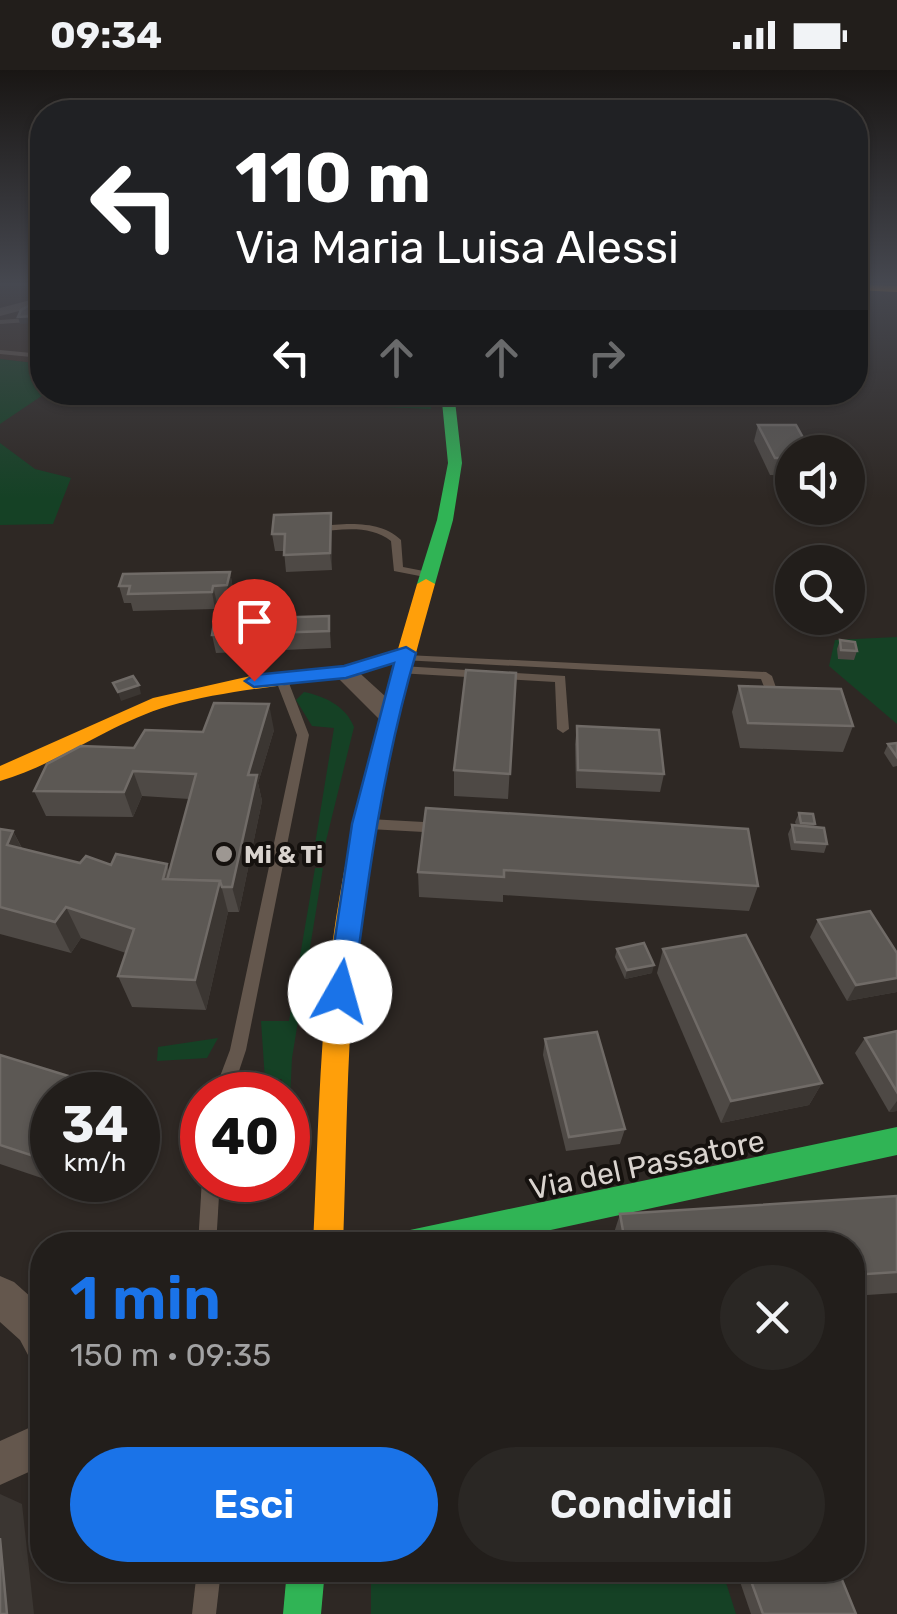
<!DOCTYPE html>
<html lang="it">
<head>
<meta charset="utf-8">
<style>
	:root { --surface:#221e1b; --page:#2a2724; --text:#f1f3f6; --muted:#a2a2a3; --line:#3f3c3a; --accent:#1a73e8 }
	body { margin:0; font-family:Rubik,sans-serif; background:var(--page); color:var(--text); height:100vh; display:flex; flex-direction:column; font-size:38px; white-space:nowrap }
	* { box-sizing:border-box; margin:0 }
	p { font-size:32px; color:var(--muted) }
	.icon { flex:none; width:55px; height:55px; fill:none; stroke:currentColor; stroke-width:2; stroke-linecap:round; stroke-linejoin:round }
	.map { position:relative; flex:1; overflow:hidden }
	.side { position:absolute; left:30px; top:1162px; width:835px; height:350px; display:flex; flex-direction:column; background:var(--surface); border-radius:40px; box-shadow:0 2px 8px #0004,0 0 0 2px var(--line) }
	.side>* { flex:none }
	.top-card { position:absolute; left:30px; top:30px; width:838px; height:305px; border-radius:40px; box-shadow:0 2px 8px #0004,0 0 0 2px var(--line); background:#202124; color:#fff; overflow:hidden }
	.controls { position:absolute; left:775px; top:365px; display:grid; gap:20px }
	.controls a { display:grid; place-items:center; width:90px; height:90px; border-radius:50%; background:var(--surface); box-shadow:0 2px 8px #0004,0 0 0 2px var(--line); font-size:50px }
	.speed { position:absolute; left:30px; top:1002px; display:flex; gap:20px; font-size:50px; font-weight:700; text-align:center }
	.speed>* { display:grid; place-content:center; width:130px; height:130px; border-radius:50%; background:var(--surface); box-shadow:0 2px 8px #0004,0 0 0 2px var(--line); line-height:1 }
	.speed small { font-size:25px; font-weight:400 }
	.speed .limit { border:15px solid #d22; background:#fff; color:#111 }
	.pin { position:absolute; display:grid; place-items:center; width:85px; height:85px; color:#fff; margin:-102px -42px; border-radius:50% 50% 50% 0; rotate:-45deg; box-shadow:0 0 10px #0007 }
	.pin .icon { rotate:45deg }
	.me { position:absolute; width:110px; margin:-55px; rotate:7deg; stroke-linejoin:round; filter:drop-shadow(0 0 8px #0008) }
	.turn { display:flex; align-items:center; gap:35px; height:210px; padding:0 40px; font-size:45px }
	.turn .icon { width:130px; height:130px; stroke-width:2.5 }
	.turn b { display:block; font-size:70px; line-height:85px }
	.lanes { display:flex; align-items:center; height:95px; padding:0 40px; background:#0003; justify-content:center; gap:50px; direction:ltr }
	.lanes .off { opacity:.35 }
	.round { display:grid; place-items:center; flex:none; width:105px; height:105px; border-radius:52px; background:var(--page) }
	.headline { display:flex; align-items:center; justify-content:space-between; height:170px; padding:0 40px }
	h1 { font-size:60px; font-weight:600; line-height:75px; color:var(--accent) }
	.primary-button { display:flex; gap:20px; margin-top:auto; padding:20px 40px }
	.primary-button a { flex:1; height:115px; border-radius:60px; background:var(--accent); color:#fff; font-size:40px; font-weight:600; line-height:115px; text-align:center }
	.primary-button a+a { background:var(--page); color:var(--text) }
	.status { display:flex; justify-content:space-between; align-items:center; height:70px; padding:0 50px; background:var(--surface); direction:ltr }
	.status svg { height:28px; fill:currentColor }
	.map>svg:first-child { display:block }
	.built { fill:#3c2e24 }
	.green { fill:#154125 }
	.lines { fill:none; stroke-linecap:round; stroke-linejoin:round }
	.lane { fill:#64574d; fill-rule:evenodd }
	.street { fill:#64574d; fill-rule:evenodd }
	.fast { fill:#30b455; fill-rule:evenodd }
	.slow { fill:#ff9f0a; fill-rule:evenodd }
	.wall { fill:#4e4945 }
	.shaded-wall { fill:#3b3632 }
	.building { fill:#5c5854; stroke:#706b67; stroke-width:2.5 }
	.route { fill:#1a73e8; stroke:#114b97; stroke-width:2.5 }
	.poi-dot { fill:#9d9792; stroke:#15110e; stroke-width:4 }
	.labels { text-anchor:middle; stroke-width:8; stroke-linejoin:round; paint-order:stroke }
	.poi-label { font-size:25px; font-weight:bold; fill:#d9d3ce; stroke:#15110e; text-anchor:start }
	.near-street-label { font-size:30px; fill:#d9d3ce; stroke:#15110e }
</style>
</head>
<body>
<div class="status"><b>09:34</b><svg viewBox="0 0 49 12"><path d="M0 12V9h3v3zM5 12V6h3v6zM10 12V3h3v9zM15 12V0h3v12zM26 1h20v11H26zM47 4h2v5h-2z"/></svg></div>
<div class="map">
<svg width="897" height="1544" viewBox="0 0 897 1544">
	<rect width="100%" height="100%" fill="#2e2824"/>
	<polygon class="built" points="0,212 42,212 42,294 0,289"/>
	<g class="green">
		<polygon points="0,289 42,294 42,322 46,323 0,354"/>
		<polygon points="431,322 431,339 57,323 57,322"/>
		<polygon points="0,373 35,399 71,408 53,454 0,455"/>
		<polygon points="897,567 897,654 829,596 835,570"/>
		<path d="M304,622C324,626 346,636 354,657L325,775L315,774L334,658L312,656L296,630Z"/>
		<polygon points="315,798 323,798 292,988 288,1071 288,1025 281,1025 282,1009 265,1010 261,951 289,951"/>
		<polygon points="218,968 207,988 157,991 158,977"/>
		<polygon points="371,1500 722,1500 736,1544 371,1544"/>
	</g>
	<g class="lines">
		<g class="lane">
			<polygon points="42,247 42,251 0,254 0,250"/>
			<polygon points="0,280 42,284 42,288 0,284"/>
			<path d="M347,454C368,454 386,456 401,470L403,497L434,503L435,505L430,508L394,501L391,471C369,454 341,460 315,462L310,459L315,456Z"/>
			<polygon points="406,585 766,602 772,606 781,632 775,636 771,635 761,609 402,590 400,588"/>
			<polygon points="402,596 565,606 569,659 563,663 557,659 555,612 398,603 398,597"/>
			<polygon points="281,604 287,608 309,665 246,980 231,1025 213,1025 230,980 297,665 275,608"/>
			<polygon points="369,749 442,753 449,758 442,763 369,759 362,754"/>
			<polygon points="202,1109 220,1110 216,1175 198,1175"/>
			<polygon points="197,1500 221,1500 216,1544 192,1544"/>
		</g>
		<g class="street">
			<polygon points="42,227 42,235 0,246 0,238"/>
			<polygon points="345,595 353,597 397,637 400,643 397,649 379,649 337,607 333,602"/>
			<polygon points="0,1206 14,1212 42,1237 42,1291 28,1285 20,1270 0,1252"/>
			<polygon points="42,1352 42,1396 0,1415 0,1371"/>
		</g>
		<g class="fast">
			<polygon points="441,322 454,322 462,393 453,450 435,514 426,519 417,514 437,450 448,393"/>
			<polygon points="897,1057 897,1085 481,1175 395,1175 399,1164 410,1160"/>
			<polygon points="287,1500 325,1500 321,1544 283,1544"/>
		</g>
		<g class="slow">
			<polygon points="855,214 897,216 897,222 855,220"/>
			<path d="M426,509L435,514C402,631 371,750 358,871C346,972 347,1074 343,1175H313C318,1073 319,970 333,869C346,776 369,684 394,593C321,616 243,615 169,636C110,653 59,694 0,711V696L153,628L255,605L343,596L398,579L417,514Z"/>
		</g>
	</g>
	<g class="wall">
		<polygon points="42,268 42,281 38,281 36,274"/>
		<polygon points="758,355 792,382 792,405 770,405 754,371"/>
		<polygon points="332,460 332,500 286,502 284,481 275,481 272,464"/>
		<polygon points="230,502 233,519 230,533 217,533 215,539 133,541 131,533 124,533 119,516"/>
		<polygon points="329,546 331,578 216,583 212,565 268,551"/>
		<polygon points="840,570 857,581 854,590 838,589 837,579"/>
		<polygon points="516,603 508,729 454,726 454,700"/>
		<polygon points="739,616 853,656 843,682 740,678 732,642"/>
		<polygon points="577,656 664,704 660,722 576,718 575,674"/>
		<polygon points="274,660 258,713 262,731 239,842 228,842 206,940 132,937 118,906 126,883 81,868 71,883 0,864 0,759 13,761 22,778 80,793 167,794 169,801 189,729 142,726 133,747 46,746 34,721 134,678 203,662"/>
		<polygon points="897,673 897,696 893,697 884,683 888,674"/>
		<polygon points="426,738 758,816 749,841 503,825 503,832 419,827 418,802"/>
		<polygon points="799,743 815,754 814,757 827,774 824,783 791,780 788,764 792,755 796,755 795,752"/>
		<polygon points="818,850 897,883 897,922 847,931 810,867"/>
		<polygon points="617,879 652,903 625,909 615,887"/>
		<polygon points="663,879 822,1013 809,1035 721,1053 657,903"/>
		<polygon points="897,961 897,1041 889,1042 855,983 865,968"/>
		<polygon points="545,969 625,1059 620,1074 566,1081 543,985"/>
		<polygon points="0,985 117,1021 119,1025 52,1025 52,1110 97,1110 89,1124 0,1094"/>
		<polygon points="897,1126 897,1223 852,1226 852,1175 613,1173 612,1169 620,1144"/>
		<polygon points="736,1500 838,1500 856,1544 751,1544"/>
	</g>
	<g class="shaded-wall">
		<polygon points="39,237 41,244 38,253 20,254 18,247"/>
		<polygon points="331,443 332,460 332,500 330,483"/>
		<polygon points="230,502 233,519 230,533 227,515"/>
		<polygon points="213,516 217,533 215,539 212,522"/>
		<polygon points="139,615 141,624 121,631 118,622"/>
		<polygon points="269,634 274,660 258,713 262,731 239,842 232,817 248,705"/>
		<polygon points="133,701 142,726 133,747 124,722"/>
		<polygon points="13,761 29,793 7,775"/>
		<polygon points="220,811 228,842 206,940 195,910"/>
		<polygon points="66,837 81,868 71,883 55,852"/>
		<polygon points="654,895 652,903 625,909 627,900"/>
		<polygon points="897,908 897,922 847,931 856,915"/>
		<polygon points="822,1013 809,1035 721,1053 731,1031"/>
		<polygon points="897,1031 897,1041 889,1042"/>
		<polygon points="79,1110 97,1110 89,1124"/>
		<polygon points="0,1424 22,1434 34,1544 7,1544 0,1468"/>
	</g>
	<g class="building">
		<polygon points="42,229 42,237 39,237 36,246 18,247 21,240"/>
		<polygon points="758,355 796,355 811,382 792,382 792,388 775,388"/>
		<polygon points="331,443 330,483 284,485 285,464 272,464 274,445"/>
		<polygon points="230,502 227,515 213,516 212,522 128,524 130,516 119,516 123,504"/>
		<polygon points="329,546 329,561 212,565 214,553 268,551 268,548"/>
		<polygon points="840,570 855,572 857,581 841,580"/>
		<polygon points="466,600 516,603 510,704 454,700"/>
		<polygon points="133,606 139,615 118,622 113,613"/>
		<polygon points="739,616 841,619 853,656 748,653"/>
		<polygon points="214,633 269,634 248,705 257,705 232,817 222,817 220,811 167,810 196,704 133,701 124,722 34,721 47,694 81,676 134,678 145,660 203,662"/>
		<polygon points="577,656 659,660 664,704 578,700"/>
		<polygon points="897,673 897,687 888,674"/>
		<polygon points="426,738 748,759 758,816 504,800 504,807 418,802"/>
		<polygon points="799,743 813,744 815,754 801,753"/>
		<polygon points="792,755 824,758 827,774 795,772"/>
		<polygon points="0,759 13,761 7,775 80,793 86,786 111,795 116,784 167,794 163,809 220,811 195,910 118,906 134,859 66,837 55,852 0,837"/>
		<polygon points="870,841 897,883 897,908 856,915 818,850"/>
		<polygon points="746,865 822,1013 731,1031 663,879"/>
		<polygon points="644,873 654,895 627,900 617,879"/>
		<polygon points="897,961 897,1022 865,968"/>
		<polygon points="597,962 625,1059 569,1067 545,969"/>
		<polygon points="0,985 117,1021 114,1025 52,1025 52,1092 0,1075"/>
		<polygon points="897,1126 897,1202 852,1205 852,1175 584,1175 625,1172 620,1144"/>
		<polygon points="0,1468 7,1544 0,1544"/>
		<polygon points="747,1500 838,1500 856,1544 763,1544"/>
	</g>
	<linearGradient id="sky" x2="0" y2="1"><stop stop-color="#191614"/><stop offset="0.5" stop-color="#464850"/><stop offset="1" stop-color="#464850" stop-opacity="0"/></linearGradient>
	<rect width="897" height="428" fill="url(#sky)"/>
	<path class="route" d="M406,577L416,583C383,695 368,807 353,922L349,930L340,934L331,930L327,922L352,754L394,593L346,608L254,617L245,611L254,605L344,596Z"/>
	<circle class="poi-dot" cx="224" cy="784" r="10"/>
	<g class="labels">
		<g class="poi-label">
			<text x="244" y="793">Mi &amp; Ti</text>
		</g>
		<g class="near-street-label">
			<text transform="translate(647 1095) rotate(-12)" y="10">Via del Passatore</text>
		</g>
	</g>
</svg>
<div class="controls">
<a><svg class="icon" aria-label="sound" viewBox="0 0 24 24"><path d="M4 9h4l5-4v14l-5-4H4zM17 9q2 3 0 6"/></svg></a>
<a><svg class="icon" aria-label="search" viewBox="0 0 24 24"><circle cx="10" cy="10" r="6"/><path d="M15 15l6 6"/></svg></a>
</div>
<div class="speed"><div>34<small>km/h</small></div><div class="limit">40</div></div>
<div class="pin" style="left:254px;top:611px;background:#d93025"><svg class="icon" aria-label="arrive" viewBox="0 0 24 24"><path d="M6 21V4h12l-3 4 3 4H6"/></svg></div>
<svg class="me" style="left:340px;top:922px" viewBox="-20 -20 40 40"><circle r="19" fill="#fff"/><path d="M0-13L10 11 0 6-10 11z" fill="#1a73e8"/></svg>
<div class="top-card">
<div class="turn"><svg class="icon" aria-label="left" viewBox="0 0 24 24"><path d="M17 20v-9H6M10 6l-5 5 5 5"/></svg><div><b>110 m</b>Via Maria Luisa Alessi</div></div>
<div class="lanes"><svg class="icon" aria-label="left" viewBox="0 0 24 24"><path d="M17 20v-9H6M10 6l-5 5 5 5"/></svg><svg class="icon off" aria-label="ahead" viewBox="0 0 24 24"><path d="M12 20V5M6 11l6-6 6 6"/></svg><svg class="icon off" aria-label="ahead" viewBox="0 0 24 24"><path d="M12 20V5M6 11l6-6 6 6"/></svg><svg class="icon off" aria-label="right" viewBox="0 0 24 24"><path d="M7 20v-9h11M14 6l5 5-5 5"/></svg></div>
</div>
<section class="side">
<div class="headline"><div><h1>1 min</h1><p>150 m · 09:35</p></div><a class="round"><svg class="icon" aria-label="close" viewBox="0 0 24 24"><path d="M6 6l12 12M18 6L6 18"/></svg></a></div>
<div class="primary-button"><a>Esci</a><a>Condividi</a></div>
</section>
</div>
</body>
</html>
